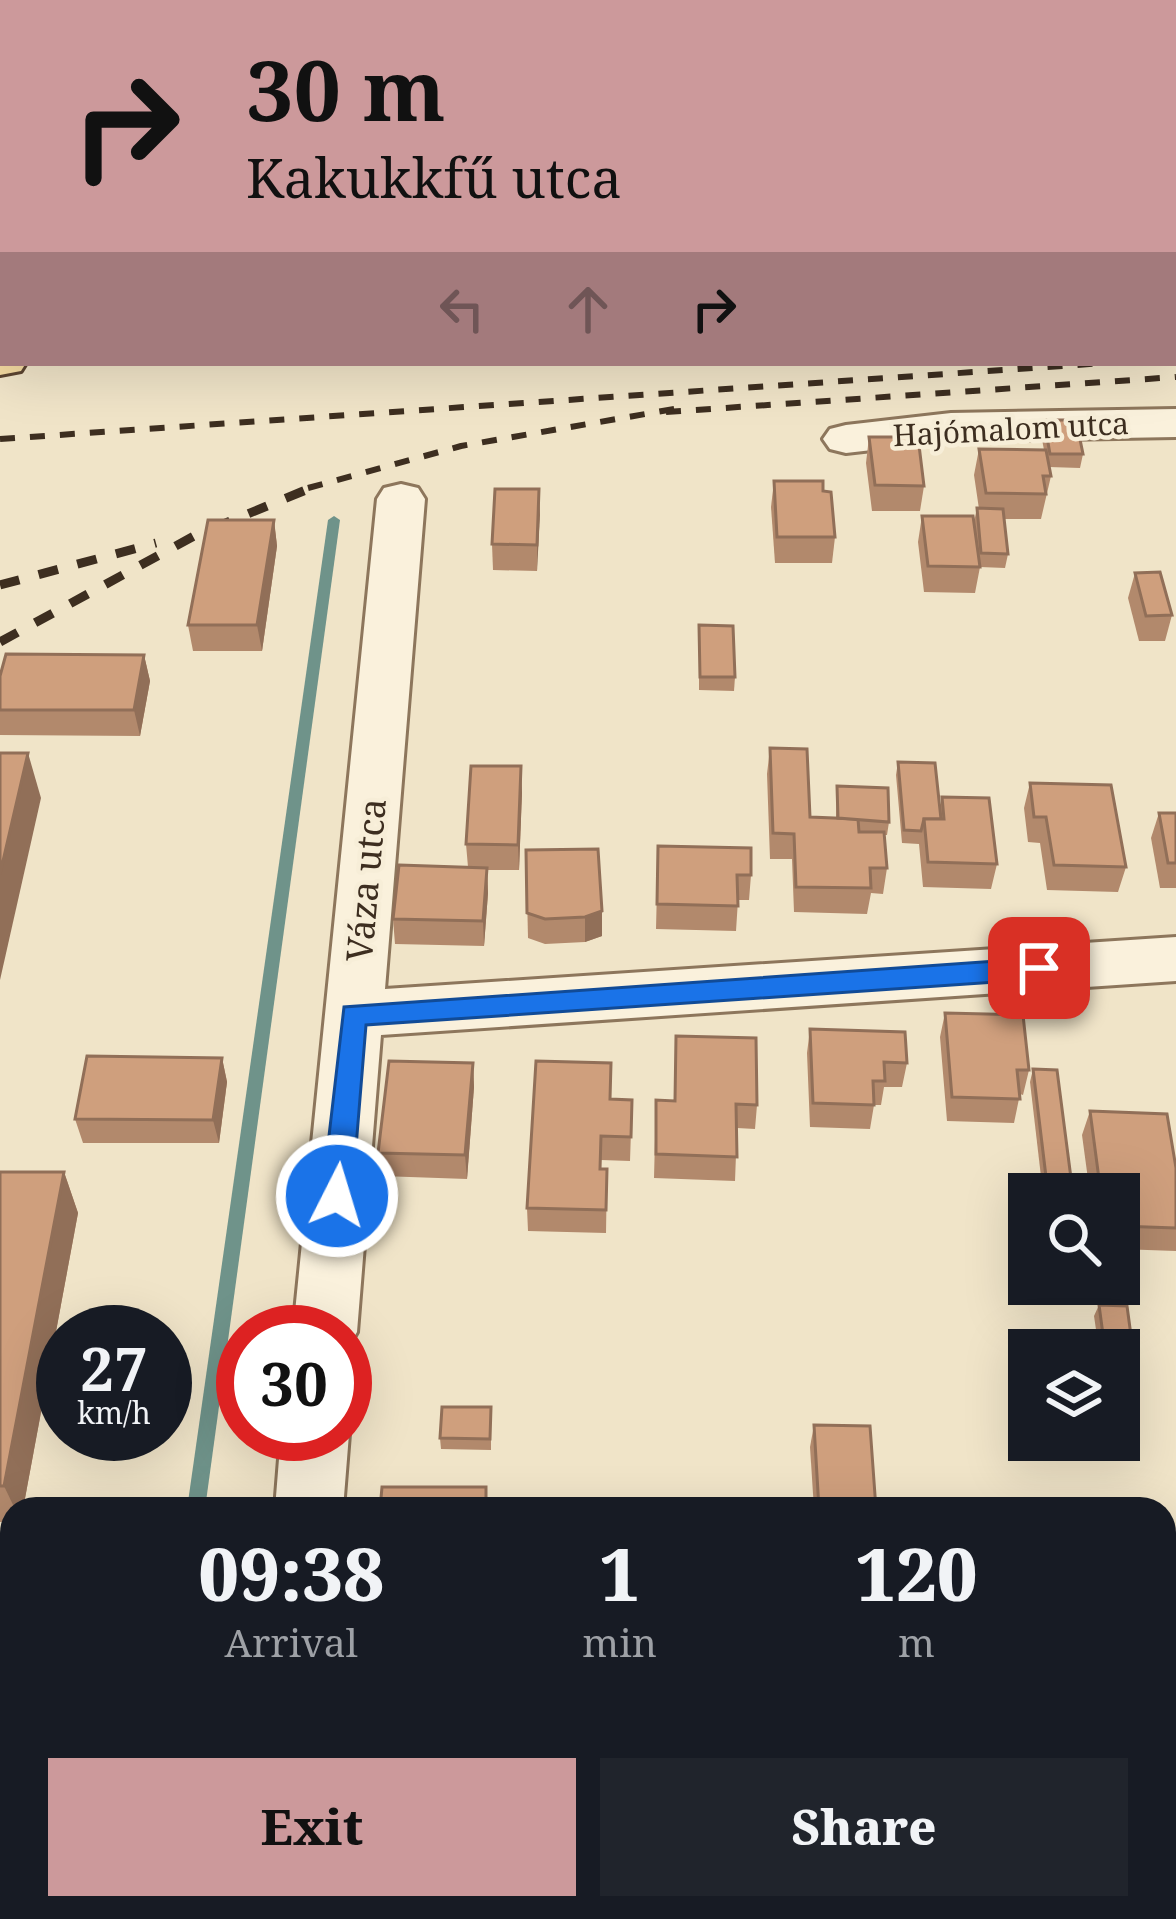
<!DOCTYPE html>
<html lang="en">
<head>
<meta charset="utf-8">
<style>
	:root { --surface:#171b24; --page:#20242c; --text:#f1f3f6; --muted:#9ea1a6; --accent:#cc999b }
	body { margin:0; font-family:"Noto Serif",serif; background:var(--page); color:var(--text); height:100vh; display:flex; flex-direction:column; font-size:45px; white-space:nowrap }
	* { box-sizing:border-box; margin:0 }
	p { font-size:39px; color:var(--muted) }
	.icon { flex:none; width:66px; height:66px; fill:none; stroke:currentColor; stroke-width:2; stroke-linecap:round; stroke-linejoin:round }
	.map { position:relative; flex:1; overflow:hidden }
	.panel { position:absolute; left:0px; top:1497px; width:1176px; height:423px; display:flex; flex-direction:column; background:var(--surface); border-radius:36px 36px 0 0; box-shadow:0 12px 48px #0002 }
	.panel>* { flex:none }
	.top-card { position:absolute; left:0px; top:0px; width:1176px; height:366px; box-shadow:0 12px 48px #0002; background:#cc999b; color:#111; overflow:hidden }
	.controls { position:absolute; left:1008px; top:1173px; display:grid; gap:24px }
	.controls a { display:grid; place-items:center; width:132px; height:132px; border-radius:0px; background:var(--surface); box-shadow:0 12px 48px #0002; font-size:60px }
	.speed { position:absolute; left:36px; top:1305px; display:flex; gap:24px; font-size:60px; font-weight:700; text-align:center }
	.speed>* { display:grid; place-content:center; width:156px; height:156px; border-radius:50%; background:var(--surface); box-shadow:0 12px 48px #0002; line-height:1 }
	.speed small { font-size:30px; font-weight:400 }
	.speed .limit { border:18px solid #d22; background:#fff; color:#111 }
	.pin { position:absolute; display:grid; place-items:center; width:102px; height:102px; color:#fff; margin:-51px; border-radius:24px; box-shadow:0 6px 18px #0006 }
	.me { position:absolute; width:132px; margin:-66px; rotate:5deg; stroke-linejoin:round; filter:drop-shadow(0 0 9px #0008) }
	.turn { display:flex; align-items:center; gap:42px; height:252px; padding:0 48px; font-size:54px }
	.turn .icon { width:156px; height:156px; stroke-width:2.5 }
	.turn b { display:block; font-size:84px; line-height:102px }
	.lanes { display:flex; align-items:center; height:114px; padding:0 48px; background:#0003; justify-content:center; gap:60px; direction:ltr }
	.lanes .off { opacity:.35 }
	.eta { display:flex; justify-content:space-evenly; align-items:center; height:204px; text-align:center }
	.eta b { font-size:72px; font-weight:800; line-height:84px }
	.cta { display:flex; gap:24px; margin-top:auto; padding:24px 48px }
	.cta a { flex:1; height:138px; border-radius:0px; background:var(--accent); color:#111; font-size:48px; font-weight:800; line-height:138px; text-align:center }
	.cta a+a { background:var(--page); color:var(--text) }
	.map>svg:first-child { display:block }
	.green { fill:#c9cf9b }
	.lines { fill:none; stroke-linecap:round; stroke-linejoin:round }
	.stream { fill:#6f938a; fill-rule:evenodd }
	.minor-casing { stroke:#8d765c; stroke-width:6 }
	.major-casing { stroke:#5b4430; stroke-width:6 }
	.minor { fill:#faf1dc; fill-rule:evenodd }
	.major { fill:#f3d9a0; fill-rule:evenodd }
	.rail-far1 { stroke:#3d2e20; stroke-width:6; stroke-dasharray:15 15; stroke-linecap:butt }
	.rail { stroke:#3d2e20; stroke-width:9; stroke-dasharray:20 20; stroke-linecap:butt }
	.wall { fill:#b2896c }
	.shaded-wall { fill:#916f58 }
	.building { fill:#cf9f7d; stroke:#916f58; stroke-width:3 }
	.route { fill:#1a73e8; stroke:#114b97; stroke-width:3 }
	.labels { text-anchor:middle; stroke-width:9; stroke-linejoin:round; paint-order:stroke }
	.far-street-label { font-size:30px; fill:#3d2e20; stroke:#f7eed8 }
	.street-label { font-size:36px; fill:#3d2e20; stroke:#f7eed8 }
</style>
</head>
<body>
<div class="map">
<svg width="1176" height="1919" viewBox="0 0 1176 1919">
	<rect width="100%" height="100%" fill="#f0e4c8"/>
	<polygon class="green" points="0,0 1176,0 1176,267 1173,3 3,3 0,331"/>
	<g class="lines">
		<g class="stream">
			<polygon points="334,516 340,520 205,1509 187,1509 328,520"/>
			<polygon points="131,1908 151,1908 149,1919 129,1919"/>
		</g>
		<defs>
			<g id="minor">
				<polygon points="1176,409 1176,437 951,441 846,453 830,449 823,439 830,429 846,425 951,413"/>
				<polygon points="401,484 418,488 425,499 385,989 1176,937 1176,981 381,1035 357,1332 345,1353 345,1332 293,1332 377,499 384,488"/>
				<polygon points="345,1426 349,1434 343,1509 275,1509 281,1434 345,1434"/>
				<polygon points="1164,1845 1176,1845 1176,1919 1158,1919 1136,1908 1164,1908"/>
				<polygon points="234,1908 312,1908 311,1919 233,1919"/>
				<polygon points="661,1908 879,1908 874,1919 656,1919"/>
			</g>
			<g id="major">
				<polygon points="1176,270 1176,300 1173,301 1173,271"/>
				<polygon points="0,345 3,363 26,363 21,371 0,375"/>
			</g>
		</defs>
		<use href="#minor" class="minor-casing"/>
		<use href="#major" class="major-casing"/>
		<use href="#minor" class="minor"/>
		<use href="#major" class="major"/>
		<g class="rail-far1">
			<polyline points="666,412 1176,377"/>
			<polyline points="0,439 1105,363"/>
			<polyline points="308,488 461,446 680,408"/>
		</g>
		<g class="rail">
			<polyline points="0,585 156,543"/>
			<polyline points="0,642 194,536 318,485"/>
		</g>
	</g>
	<g class="wall">
		<polygon points="1044,420 1083,454 1080,468 1049,467 1051,476 1041,519 1004,519 1008,554 1005,568 980,567 975,593 924,592 918,542 922,516 977,549 974,522 977,508 979,509 974,475 979,449 1044,450 1041,434"/>
		<polygon points="869,437 924,486 920,511 872,511 866,463"/>
		<polygon points="774,481 835,537 832,563 775,563 771,507"/>
		<polygon points="539,489 537,571 493,570 492,544"/>
		<polygon points="274,520 277,546 262,651 193,651 188,625"/>
		<polygon points="1135,573 1172,615 1165,641 1139,641 1128,598"/>
		<polygon points="699,625 735,677 734,691 699,690"/>
		<polygon points="144,655 150,681 140,736 0,735 0,676"/>
		<polygon points="770,748 810,817 836,818 837,786 889,822 887,835 885,835 887,868 883,894 871,893 867,914 794,912 792,859 770,859 767,774"/>
		<polygon points="898,762 940,810 942,797 997,864 991,889 923,887 919,844 902,843 896,775"/>
		<polygon points="1030,783 1126,867 1118,892 1047,890 1040,843 1028,842 1024,808"/>
		<polygon points="522,792 519,870 487,870 488,893 484,946 395,944 393,919 468,867 466,844"/>
		<polygon points="1159,813 1176,813 1176,888 1160,888 1151,838"/>
		<polygon points="658,846 751,875 749,900 738,900 736,931 656,929"/>
		<polygon points="526,850 602,936 585,942 545,944 528,938"/>
		<polygon points="945,1013 1029,1070 1023,1095 1020,1094 1014,1123 947,1121 940,1037"/>
		<polygon points="810,1029 907,1063 902,1087 884,1087 881,1105 874,1105 870,1129 810,1127 807,1053"/>
		<polygon points="676,1036 757,1105 755,1129 737,1128 735,1181 654,1178 656,1100 674,1100"/>
		<polygon points="222,1058 227,1082 219,1143 83,1143 75,1119"/>
		<polygon points="473,1063 474,1087 467,1179 381,1176 378,1153"/>
		<polygon points="1033,1069 1072,1186 1069,1194 1043,1194 1030,1082"/>
		<polygon points="610,1099 632,1100 630,1161 601,1160 600,1169 607,1169 606,1233 528,1231 527,1208"/>
		<polygon points="1090,1111 1176,1168 1176,1251 1119,1249 1119,1194 1090,1194 1082,1135"/>
		<polygon points="0,1172 64,1172 78,1213 23,1509 12,1509 12,1522 0,1522"/>
		<polygon points="1099,1305 1132,1343 1127,1355 1119,1355 1119,1350 1099,1350 1094,1316"/>
		<polygon points="491,1407 491,1450 441,1449 440,1438"/>
		<polygon points="814,1425 876,1509 814,1509 810,1447"/>
		<polygon points="1176,1560 1176,1796 1164,1744 1164,1561"/>
	</g>
	<g class="shaded-wall">
		<polygon points="539,489 540,515 537,571 537,545"/>
		<polygon points="274,520 277,546 262,651 257,625"/>
		<polygon points="144,655 150,681 140,736 134,710"/>
		<polygon points="28,753 41,798 0,980 0,874"/>
		<polygon points="521,766 522,792 519,870 518,845"/>
		<polygon points="487,868 488,893 484,946 483,921"/>
		<polygon points="602,911 602,936 585,942 585,917"/>
		<polygon points="222,1058 227,1082 219,1143 213,1120"/>
		<polygon points="473,1063 474,1087 467,1179 465,1155"/>
		<polygon points="64,1172 78,1213 23,1509 15,1509 4,1486"/>
		<polygon points="105,1908 116,1908 115,1919 104,1919"/>
	</g>
	<g class="building">
		<polygon points="1044,420 1076,420 1083,454 1050,454"/>
		<polygon points="869,437 918,437 924,486 875,485"/>
		<polygon points="979,449 1046,450 1051,476 1043,476 1046,494 986,493"/>
		<polygon points="774,481 823,481 823,491 831,492 835,537 777,537"/>
		<polygon points="495,489 539,489 537,545 492,544"/>
		<polygon points="977,508 1003,509 1008,554 981,553"/>
		<polygon points="922,516 973,516 980,567 928,566"/>
		<polygon points="208,520 274,520 257,625 188,625"/>
		<polygon points="1160,572 1172,615 1146,616 1135,573"/>
		<polygon points="699,625 733,626 735,677 700,677"/>
		<polygon points="6,654 144,655 134,710 0,710 0,676"/>
		<polygon points="770,748 807,749 810,817 858,819 859,832 884,832 887,868 870,868 871,888 796,887 794,834 773,833"/>
		<polygon points="0,753 28,753 0,874"/>
		<polygon points="898,762 935,763 941,819 924,819 921,831 904,830"/>
		<polygon points="471,766 521,766 518,845 466,844"/>
		<polygon points="1030,783 1111,785 1126,867 1054,865 1046,817 1034,817"/>
		<polygon points="837,786 888,788 889,822 838,818"/>
		<polygon points="942,797 989,798 997,864 928,862 924,819 944,819"/>
		<polygon points="1159,813 1176,813 1176,863 1168,863"/>
		<polygon points="658,846 751,848 751,875 737,875 738,906 657,904"/>
		<polygon points="598,849 602,911 585,917 545,919 527,913 526,850"/>
		<polygon points="399,865 487,868 483,921 393,919"/>
		<polygon points="945,1013 1023,1015 1029,1070 1017,1070 1020,1099 952,1097"/>
		<polygon points="810,1029 905,1032 907,1063 884,1062 885,1081 873,1081 874,1105 813,1103"/>
		<polygon points="676,1036 756,1038 757,1105 736,1104 737,1157 656,1154 656,1100 675,1101"/>
		<polygon points="87,1056 222,1058 213,1120 75,1119"/>
		<polygon points="389,1061 473,1063 465,1155 378,1153"/>
		<polygon points="536,1061 611,1063 610,1099 632,1100 631,1137 601,1136 600,1169 607,1169 606,1210 527,1208"/>
		<polygon points="1033,1069 1057,1070 1072,1186 1047,1185"/>
		<polygon points="1090,1111 1167,1114 1176,1168 1176,1228 1119,1226 1119,1194 1101,1194"/>
		<polygon points="0,1172 64,1172 4,1486 0,1486"/>
		<polygon points="1099,1305 1127,1306 1132,1343 1104,1342"/>
		<polygon points="442,1407 491,1407 490,1439 440,1438"/>
		<polygon points="814,1425 870,1426 876,1509 819,1509"/>
		<polygon points="382,1487 486,1487 486,1509 380,1509"/>
		<polygon points="1176,1560 1176,1732 1164,1682 1164,1561"/>
		<polygon points="11,1862 12,1908 105,1908 104,1919 3,1919"/>
	</g>
	<polygon class="route" points="1039,958 1053,968 1039,979 366,1025 352,1196 348,1205 337,1208 327,1205 322,1196 344,1007"/>
	<g class="labels">
		<g class="far-street-label">
			<text transform="translate(1011 430) rotate(-3)" y="10">Hajómalom utca</text>
		</g>
		<g class="street-label">
			<text transform="translate(366 880) rotate(-85)" y="13">Váza utca</text>
		</g>
	</g>
</svg>
<div class="controls">
<a><svg class="icon" aria-label="search" viewBox="0 0 24 24"><circle cx="10" cy="10" r="6"/><path d="M15 15l6 6"/></svg></a>
<a><svg class="icon" aria-label="layers" viewBox="0 0 24 24"><path d="M12 4l9 5-9 5-9-5zM3 14l9 5 9-5"/></svg></a>
</div>
<div class="speed"><div>27<small>km/h</small></div><div class="limit">30</div></div>
<div class="pin" style="left:1039px;top:968px;background:#d93025"><svg class="icon" aria-label="arrive" viewBox="0 0 24 24"><path d="M6 21V4h12l-3 4 3 4H6"/></svg></div>
<svg class="me" style="left:337px;top:1196px" viewBox="-20 -20 40 40"><circle r="17" fill="#1a73e8" stroke="#fff" stroke-width="3"/><path d="M0-11L8 9 0 5-8 9z" fill="#fff"/></svg>
<div class="top-card">
<div class="turn"><svg class="icon" aria-label="right" viewBox="0 0 24 24"><path d="M7 20v-9h11M14 6l5 5-5 5"/></svg><div><b>30 m</b>Kakukkfű utca</div></div>
<div class="lanes"><svg class="icon off" aria-label="left" viewBox="0 0 24 24"><path d="M17 20v-9H6M10 6l-5 5 5 5"/></svg><svg class="icon off" aria-label="ahead" viewBox="0 0 24 24"><path d="M12 20V5M6 11l6-6 6 6"/></svg><svg class="icon" aria-label="right" viewBox="0 0 24 24"><path d="M7 20v-9h11M14 6l5 5-5 5"/></svg></div>
</div>
<section class="panel">
<div class="eta">
<div><b>09:38</b><p>Arrival</p></div>
<div><b>1</b><p>min</p></div>
<div><b>120</b><p>m</p></div>
</div>
<div class="cta"><a>Exit</a><a>Share</a></div>
</section>
</div>
</body>
</html>
